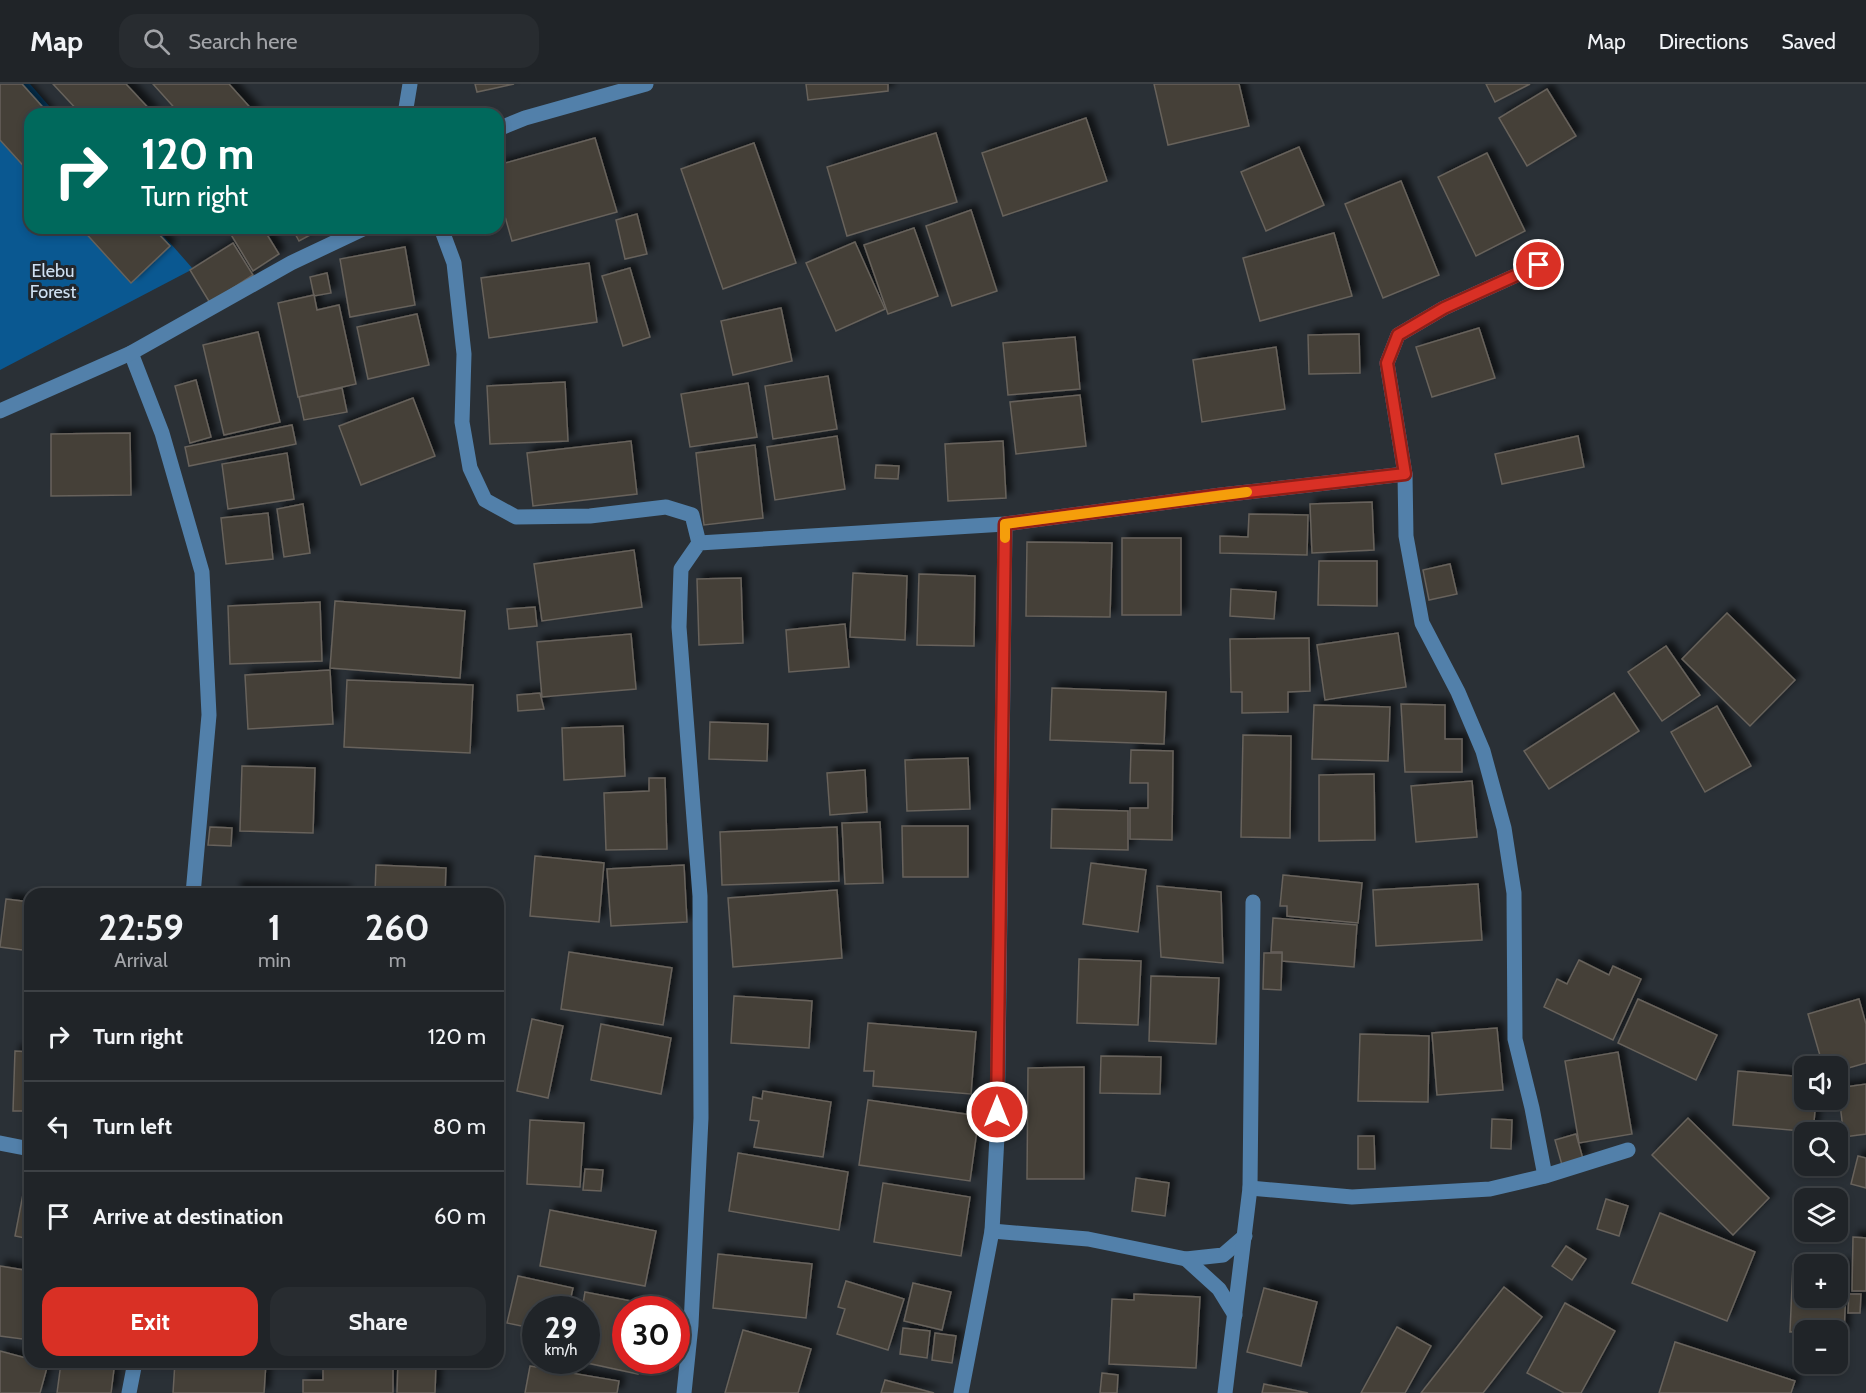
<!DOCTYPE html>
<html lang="en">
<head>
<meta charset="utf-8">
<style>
	:root { --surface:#202428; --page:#282c30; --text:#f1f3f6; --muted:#a2a4a8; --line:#3d4145; --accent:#d93025 }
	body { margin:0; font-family:Cabin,sans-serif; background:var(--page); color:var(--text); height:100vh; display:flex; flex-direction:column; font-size:22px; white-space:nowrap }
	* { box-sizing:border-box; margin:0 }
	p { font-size:20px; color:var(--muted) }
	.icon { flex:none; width:33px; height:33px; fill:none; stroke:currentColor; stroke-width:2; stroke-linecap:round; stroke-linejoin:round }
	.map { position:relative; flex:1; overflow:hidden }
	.sheet { position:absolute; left:24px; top:804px; width:480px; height:480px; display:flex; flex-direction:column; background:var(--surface); border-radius:18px; box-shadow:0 3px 9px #0003,0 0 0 2px var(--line) }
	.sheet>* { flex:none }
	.banner { position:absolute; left:24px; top:24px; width:480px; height:126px; border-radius:18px; box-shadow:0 3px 9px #0003,0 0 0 2px var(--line); background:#00695c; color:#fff; overflow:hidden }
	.fabs { position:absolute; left:1794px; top:972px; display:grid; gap:12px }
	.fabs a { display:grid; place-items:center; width:54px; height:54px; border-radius:12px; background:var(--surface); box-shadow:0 3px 9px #0003,0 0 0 2px var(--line); font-size:30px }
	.speed { position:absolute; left:522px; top:1212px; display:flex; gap:12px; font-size:30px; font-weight:700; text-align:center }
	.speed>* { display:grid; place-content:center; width:78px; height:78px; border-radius:50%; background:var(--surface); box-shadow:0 3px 9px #0003,0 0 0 2px var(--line); line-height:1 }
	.speed small { font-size:15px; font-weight:400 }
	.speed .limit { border:9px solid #d22; background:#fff; color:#111 }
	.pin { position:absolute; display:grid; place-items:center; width:51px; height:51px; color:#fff; margin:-26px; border:3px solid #fff; border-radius:50%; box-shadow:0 2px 6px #0007 }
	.me { position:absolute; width:66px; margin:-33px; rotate:0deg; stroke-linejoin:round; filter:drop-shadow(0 0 4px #0008) }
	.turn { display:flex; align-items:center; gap:21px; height:126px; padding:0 18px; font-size:27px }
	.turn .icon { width:78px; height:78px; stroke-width:2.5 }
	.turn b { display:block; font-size:42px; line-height:51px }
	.eta { display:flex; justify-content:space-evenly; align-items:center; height:102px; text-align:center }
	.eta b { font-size:36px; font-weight:800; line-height:42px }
	.cta { display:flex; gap:12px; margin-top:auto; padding:12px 18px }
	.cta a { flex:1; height:69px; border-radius:18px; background:var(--accent); color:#fff; font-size:24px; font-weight:800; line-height:69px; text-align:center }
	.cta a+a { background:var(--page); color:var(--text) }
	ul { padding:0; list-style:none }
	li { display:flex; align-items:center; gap:18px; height:90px; padding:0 18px; border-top:2px solid var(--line) }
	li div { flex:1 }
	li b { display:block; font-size:22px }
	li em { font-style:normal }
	header { display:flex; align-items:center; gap:36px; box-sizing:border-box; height:84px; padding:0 30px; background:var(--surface); border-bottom:2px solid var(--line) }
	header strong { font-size:28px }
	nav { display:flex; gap:33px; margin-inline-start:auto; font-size:21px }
	.search { width:420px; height:54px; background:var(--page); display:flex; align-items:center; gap:15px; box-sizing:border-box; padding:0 21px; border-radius:18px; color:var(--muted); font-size:22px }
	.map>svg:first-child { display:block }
	.green { fill:#0a5891 }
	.building { fill:#443f38; stroke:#67625b; stroke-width:1.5; filter:url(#shadow) }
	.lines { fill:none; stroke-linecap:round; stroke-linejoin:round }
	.minor { stroke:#5280aa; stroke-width:15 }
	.route-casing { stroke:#8d1f18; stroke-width:15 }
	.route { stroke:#d93025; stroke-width:10 }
	.slow { stroke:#f59e0b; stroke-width:10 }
	.labels { text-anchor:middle; stroke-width:6; stroke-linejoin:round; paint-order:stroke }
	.park-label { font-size:18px; fill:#cfe0f2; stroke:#21262c }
</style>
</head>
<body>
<header>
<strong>Map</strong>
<div class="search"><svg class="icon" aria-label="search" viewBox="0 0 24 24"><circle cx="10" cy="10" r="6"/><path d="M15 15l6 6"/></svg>Search here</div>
<nav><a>Map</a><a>Directions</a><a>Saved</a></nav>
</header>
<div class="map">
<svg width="1866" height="1309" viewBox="0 0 1866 1309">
	<defs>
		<filter id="shadow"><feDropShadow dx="5.5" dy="-5.5" stdDeviation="3" flood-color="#0009"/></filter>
	</defs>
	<rect width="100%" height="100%" fill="#2a3036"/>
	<polygon class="green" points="0,0 30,0 56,30 30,30 30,144 157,144 193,185 0,286"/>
	<g class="building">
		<polygon points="0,0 22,0 49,30 30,30 30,89 0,56"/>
		<polygon points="53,0 126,0 154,30 81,30"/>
		<polygon points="153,0 229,0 256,30 180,30"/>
		<polygon points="475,0 514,0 477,8"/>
		<polygon points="806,0 888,0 888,7 808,16"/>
		<polygon points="1154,0 1239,0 1249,42 1168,61"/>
		<polygon points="1486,0 1530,0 1495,18"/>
		<polygon points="1547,5 1576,52 1527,82 1499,34"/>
		<polygon points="1086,34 1107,97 1003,132 982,69"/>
		<polygon points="936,49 957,118 847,152 827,83"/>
		<polygon points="595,54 617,128 512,157 498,108 498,81"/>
		<polygon points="754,59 796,179 723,205 681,85"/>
		<polygon points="1299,63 1324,121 1266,147 1241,88"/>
		<polygon points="1487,69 1525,147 1476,172 1438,93"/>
		<polygon points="1401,97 1439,191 1383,214 1345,120"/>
		<polygon points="971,126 997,207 952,222 926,142"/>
		<polygon points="637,130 647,170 625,175 616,136"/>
		<polygon points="81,144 153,144 170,162 131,199"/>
		<polygon points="238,144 263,144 279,170 253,187 230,149"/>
		<polygon points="292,144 323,144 299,157"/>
		<polygon points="914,144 938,212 888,230 864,161"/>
		<polygon points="1334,149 1352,212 1260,237 1243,174"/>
		<polygon points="855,158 885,225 836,247 806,179"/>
		<polygon points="233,159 253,191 210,219 190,186"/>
		<polygon points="405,163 415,221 350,233 340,175"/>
		<polygon points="589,179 597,238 489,254 481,194"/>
		<polygon points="630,184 650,253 623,262 602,192"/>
		<polygon points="327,189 331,209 314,212 310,193"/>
		<polygon points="314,211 317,226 339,221 356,300 298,313 278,219"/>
		<polygon points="781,224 792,277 733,291 721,237"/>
		<polygon points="417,230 429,281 368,295 357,243"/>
		<polygon points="1479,244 1495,294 1432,313 1416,263"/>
		<polygon points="258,248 280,338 224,351 203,261"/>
		<polygon points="1359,250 1360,289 1309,290 1308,251"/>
		<polygon points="1075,253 1080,305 1008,311 1003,259"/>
		<polygon points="1276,263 1285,325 1202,338 1193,276"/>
		<polygon points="828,292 837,345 773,355 765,302"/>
		<polygon points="196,296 211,353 190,359 175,302"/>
		<polygon points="565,298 568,357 490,360 487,302"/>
		<polygon points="748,299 757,353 690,363 681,310"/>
		<polygon points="342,304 347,328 304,336 299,313"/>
		<polygon points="1080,311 1086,362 1016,370 1010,318"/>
		<polygon points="413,314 435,372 361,401 339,342"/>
		<polygon points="292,341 296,360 189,382 185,363"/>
		<polygon points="130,349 131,411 51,412 51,350"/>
		<polygon points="837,352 845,405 775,416 767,363"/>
		<polygon points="1578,352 1584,383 1502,400 1495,370"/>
		<polygon points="631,357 637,410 533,422 527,369"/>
		<polygon points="1003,357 1006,414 948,417 945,360"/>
		<polygon points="755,361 763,434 704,441 696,369"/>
		<polygon points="287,369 294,415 228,425 222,380"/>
		<polygon points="876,381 899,382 898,395 875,394"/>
		<polygon points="1372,418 1374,466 1312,469 1310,420"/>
		<polygon points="303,420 310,469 284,473 277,425"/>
		<polygon points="268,429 273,475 226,480 221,434"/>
		<polygon points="1249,430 1308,431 1307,471 1220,469 1220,452 1248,453"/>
		<rect x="1122" y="454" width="59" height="77"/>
		<polygon points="1027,458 1112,459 1110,533 1026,532"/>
		<polygon points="634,466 642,523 542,537 534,480"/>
		<polygon points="1319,477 1377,477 1377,522 1318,521"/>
		<polygon points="1450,480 1457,510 1429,516 1423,486"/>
		<polygon points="853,489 907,492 905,556 850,553"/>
		<polygon points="919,490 975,492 974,562 917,561"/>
		<polygon points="741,494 743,559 699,561 697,495"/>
		<polygon points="1231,505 1276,508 1274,535 1230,532"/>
		<polygon points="335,517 465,527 460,594 330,584"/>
		<polygon points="320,518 322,577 230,580 228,522"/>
		<polygon points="535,523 537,542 509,545 507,525"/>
		<polygon points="1727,529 1795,596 1750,642 1682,575"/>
		<polygon points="845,540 849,583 789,588 786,546"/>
		<polygon points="1398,549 1406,603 1325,616 1317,561"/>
		<polygon points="631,550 636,605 542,613 537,558"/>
		<polygon points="1309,554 1310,607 1288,608 1288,628 1242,629 1242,608 1231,608 1230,555"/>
		<polygon points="1666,562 1700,611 1662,637 1628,588"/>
		<polygon points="330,586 333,640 248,645 245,591"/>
		<polygon points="347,596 473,601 470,669 344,663"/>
		<polygon points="1052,604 1166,608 1164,660 1050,656"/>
		<polygon points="540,609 544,625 518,627 517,611"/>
		<polygon points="1614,609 1639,647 1549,705 1524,667"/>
		<polygon points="1401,620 1445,621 1445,655 1462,655 1462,688 1405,688"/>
		<polygon points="1314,621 1390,623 1388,677 1312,675"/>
		<polygon points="1717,622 1751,682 1705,708 1671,648"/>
		<polygon points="710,638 768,640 767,677 709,675"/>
		<polygon points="623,642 625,692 564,696 562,644"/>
		<polygon points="1243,651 1291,652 1290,754 1241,753"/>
		<polygon points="1131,666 1173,667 1172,756 1130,755 1130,724 1148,724 1148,699 1130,699"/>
		<polygon points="968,674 970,725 907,727 905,676"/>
		<polygon points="242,682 315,684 313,749 240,747"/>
		<polygon points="865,686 867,728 830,731 827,689"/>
		<polygon points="1374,690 1375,756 1319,757 1319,691"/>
		<polygon points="649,694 665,694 667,765 606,766 604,709 649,707"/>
		<polygon points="1472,697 1477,753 1416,758 1411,702"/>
		<polygon points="1052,725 1128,727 1128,766 1051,764"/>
		<polygon points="880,738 883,799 845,800 842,739"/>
		<polygon points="902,742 968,742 968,793 903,793"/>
		<polygon points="210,743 232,744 231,762 208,761"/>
		<polygon points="837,743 839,797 722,801 720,748"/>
		<polygon points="535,772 604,779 599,838 530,832"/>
		<polygon points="1091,779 1146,786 1138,848 1083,840"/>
		<polygon points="376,781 446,784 445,810 375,810"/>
		<polygon points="684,781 687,838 611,842 607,785"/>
		<polygon points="1283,791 1362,799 1358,839 1287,832 1287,822 1280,822"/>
		<polygon points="1478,800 1482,856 1376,862 1373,806"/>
		<polygon points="1157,802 1221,808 1223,879 1161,873"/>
		<polygon points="236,803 345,807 345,810 236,810"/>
		<polygon points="837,806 842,874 733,883 728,814"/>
		<polygon points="6,815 30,818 30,867 0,863"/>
		<polygon points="1273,834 1357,841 1354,883 1282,877 1282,868 1271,868"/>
		<polygon points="569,868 672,884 663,941 561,925"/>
		<polygon points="1264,869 1282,869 1281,906 1263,905"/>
		<polygon points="1079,875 1141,877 1138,941 1077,939"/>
		<polygon points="1579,876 1609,891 1613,882 1641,895 1613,956 1544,923 1557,895 1567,900"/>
		<polygon points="1151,892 1219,894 1216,960 1149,957"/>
		<polygon points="734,912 812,917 809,964 731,959"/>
		<polygon points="1638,915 1717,951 1696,996 1618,959"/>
		<polygon points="1859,915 1866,940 1866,979 1838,987 1838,982 1823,982 1808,930"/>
		<polygon points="532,935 563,942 548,1014 517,1007"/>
		<polygon points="868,939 976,948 971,1010 873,1002 874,987 864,987"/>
		<polygon points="601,940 671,954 661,1010 591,996"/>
		<polygon points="1497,944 1503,1006 1437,1011 1432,949"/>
		<polygon points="1360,950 1429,952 1428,1018 1358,1017"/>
		<polygon points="15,967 30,968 30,1027 13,1027"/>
		<polygon points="1618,968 1632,1050 1579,1059 1565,977"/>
		<polygon points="1101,972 1161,973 1160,1010 1100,1009"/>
		<polygon points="1084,983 1084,1095 1027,1095 1028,984"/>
		<polygon points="1738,987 1804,993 1804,1016 1816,1016 1813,1048 1733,1041"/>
		<polygon points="1866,1000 1866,1050 1844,1053 1838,1004"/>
		<polygon points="763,1007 831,1018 823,1073 754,1063 759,1037 750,1036 753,1013 762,1015"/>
		<polygon points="868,1016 979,1032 970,1097 859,1081"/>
		<polygon points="1688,1034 1769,1114 1733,1151 1652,1071"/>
		<polygon points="1492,1035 1512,1036 1511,1065 1491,1064"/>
		<polygon points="530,1036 584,1039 580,1103 527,1100"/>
		<polygon points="1576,1050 1583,1075 1562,1081 1555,1056"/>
		<polygon points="1358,1052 1374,1052 1375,1085 1358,1085"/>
		<polygon points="738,1069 848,1088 839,1146 729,1127"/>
		<polygon points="1858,1072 1866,1074 1866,1104 1851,1100"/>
		<polygon points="585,1085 603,1086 601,1107 583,1106"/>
		<polygon points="1136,1094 1169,1099 1165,1132 1132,1127"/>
		<polygon points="883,1099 970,1113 961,1172 874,1158"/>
		<polygon points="25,1100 30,1101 30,1155 15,1152"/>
		<polygon points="1606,1115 1628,1122 1619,1152 1597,1145"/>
		<polygon points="550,1126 656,1147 645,1202 540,1182"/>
		<polygon points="1660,1129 1755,1168 1727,1237 1632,1199"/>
		<polygon points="1853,1153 1866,1154 1866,1207 1852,1207"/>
		<polygon points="1566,1162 1586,1175 1572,1196 1552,1182"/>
		<polygon points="718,1170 812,1180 806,1234 713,1224"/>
		<polygon points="1793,1180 1820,1180 1804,1180 1804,1214 1838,1214 1838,1181 1847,1182 1844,1250 1838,1250 1838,1246 1790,1248"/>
		<polygon points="0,1182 30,1187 30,1256 0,1252"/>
		<polygon points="518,1192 573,1204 568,1226 536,1226 536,1245 507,1239"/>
		<polygon points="846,1197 904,1215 888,1266 837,1250 845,1225 838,1223"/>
		<polygon points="913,1199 951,1208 942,1246 904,1237"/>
		<polygon points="1504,1203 1542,1233 1483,1309 1421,1309"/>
		<polygon points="1264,1204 1317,1218 1301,1282 1247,1268"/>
		<polygon points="585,1208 652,1221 651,1226 626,1226 626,1276 641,1276 638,1290 573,1276 586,1276 586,1226 582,1226"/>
		<polygon points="1134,1210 1200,1213 1196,1284 1109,1280 1112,1215 1134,1216"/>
		<polygon points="1849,1210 1861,1210 1860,1229 1848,1229"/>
		<polygon points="1565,1219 1615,1247 1581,1309 1564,1309 1527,1289"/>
		<polygon points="1397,1243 1431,1262 1405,1309 1361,1309"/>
		<polygon points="903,1244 930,1247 927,1274 900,1270"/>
		<polygon points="743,1246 811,1265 798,1309 725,1309"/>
		<polygon points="935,1249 956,1252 952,1279 932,1276"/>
		<polygon points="1675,1258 1795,1297 1791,1309 1659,1309"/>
		<polygon points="0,1267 30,1275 30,1278 48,1280 40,1309 0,1309"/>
		<polygon points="175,1278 266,1278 264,1309 173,1309"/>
		<polygon points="323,1278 393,1278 393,1309 303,1309 303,1296 323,1296"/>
		<polygon points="398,1278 436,1278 435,1309 397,1309"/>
		<polygon points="61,1279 114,1285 111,1309 57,1309"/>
		<polygon points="530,1282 619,1297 617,1309 525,1309"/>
		<polygon points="1102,1289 1118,1291 1117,1309 1100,1309"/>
		<polygon points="885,1296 934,1309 881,1309"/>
		<polygon points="1264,1300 1308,1309 1262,1309"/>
	</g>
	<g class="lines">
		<g class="minor">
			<polyline points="405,30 410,0"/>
			<polyline points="498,45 525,34 646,0"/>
			<polyline points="441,144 454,179 464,270 462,338 470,384 485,416 516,433 590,432 666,423 692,431 699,459"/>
			<polyline points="1539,181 1444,224 1398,251 1387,279 1405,390 1406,452 1422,539 1458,608 1483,667 1504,744 1514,809 1515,955 1532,1024 1545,1092"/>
			<polyline points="131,269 162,349 202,488 209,631 193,810"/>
			<polyline points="0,327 131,269 291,179 365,144"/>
			<polyline points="0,1059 30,1065"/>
			<polyline points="1250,1104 1352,1113 1490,1105 1545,1092 1628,1066"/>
			<polyline points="992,1147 1088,1155 1186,1175 1223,1171 1245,1152"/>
			<polyline points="1186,1175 1219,1205 1235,1231"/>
			<polyline points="129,1309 135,1278"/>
			<polyline points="684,1309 691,1241 701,1034 700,812 679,543 681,485 699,459 1005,440 1221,411 1405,390"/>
			<polyline points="961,1309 992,1147 997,1052 1005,440"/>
			<polyline points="1225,1309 1250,1104 1253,818"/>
		</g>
	</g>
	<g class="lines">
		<defs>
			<polyline id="route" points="997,1028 1005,440 1221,411 1405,390 1387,279 1398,251 1444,224 1539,181"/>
		</defs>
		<use href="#route" class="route-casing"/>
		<use href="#route" class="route"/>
		<polyline class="slow" points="1005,454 1005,440 1247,408"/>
	</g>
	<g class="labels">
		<g class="park-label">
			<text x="53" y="193">Elebu<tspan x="53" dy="21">Forest</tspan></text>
		</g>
	</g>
</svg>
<div class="fabs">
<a><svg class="icon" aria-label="sound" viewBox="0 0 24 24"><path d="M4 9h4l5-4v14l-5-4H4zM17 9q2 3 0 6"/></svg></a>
<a><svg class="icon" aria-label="search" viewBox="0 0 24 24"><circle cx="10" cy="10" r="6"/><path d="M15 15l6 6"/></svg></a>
<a><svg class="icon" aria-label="layers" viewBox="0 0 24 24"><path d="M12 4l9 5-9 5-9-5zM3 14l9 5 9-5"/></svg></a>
<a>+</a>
<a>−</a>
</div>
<div class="speed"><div>29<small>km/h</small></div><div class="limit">30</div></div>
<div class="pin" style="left:1539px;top:181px;background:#d93025"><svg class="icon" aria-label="arrive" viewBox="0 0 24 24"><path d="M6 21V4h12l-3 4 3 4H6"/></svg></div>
<svg class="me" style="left:997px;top:1028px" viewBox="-20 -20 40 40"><circle r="17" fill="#d93025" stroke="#fff" stroke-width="3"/><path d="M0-11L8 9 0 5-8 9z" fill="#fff"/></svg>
<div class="banner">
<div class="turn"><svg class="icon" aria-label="right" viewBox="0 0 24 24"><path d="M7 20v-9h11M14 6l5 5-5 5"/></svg><div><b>120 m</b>Turn right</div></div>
</div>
<section class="sheet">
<div class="eta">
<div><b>22:59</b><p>Arrival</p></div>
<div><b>1</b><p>min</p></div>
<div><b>260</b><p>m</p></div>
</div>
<ul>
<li><svg class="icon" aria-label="right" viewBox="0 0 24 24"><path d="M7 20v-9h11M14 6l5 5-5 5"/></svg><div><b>Turn right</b></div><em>120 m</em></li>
<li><svg class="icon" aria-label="left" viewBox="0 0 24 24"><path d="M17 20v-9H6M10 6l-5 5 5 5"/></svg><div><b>Turn left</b></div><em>80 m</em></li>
<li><svg class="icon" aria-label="arrive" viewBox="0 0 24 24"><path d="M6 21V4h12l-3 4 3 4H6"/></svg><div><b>Arrive at destination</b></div><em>60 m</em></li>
</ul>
<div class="cta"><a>Exit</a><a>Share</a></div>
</section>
</div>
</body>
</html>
